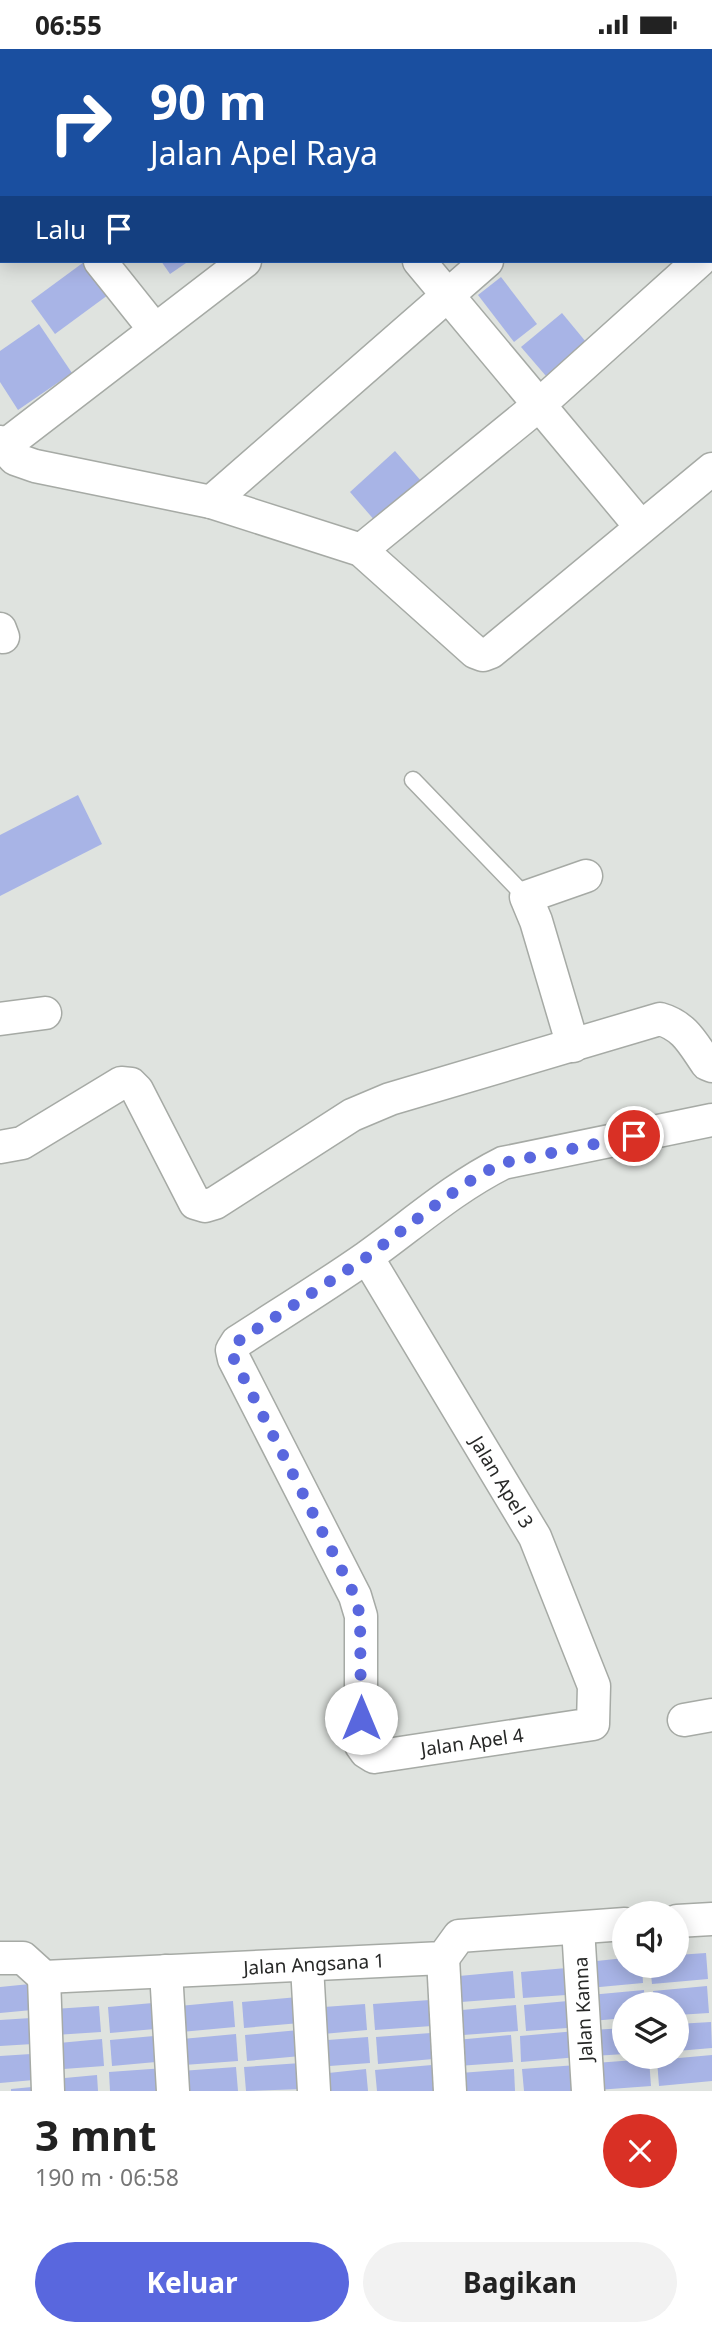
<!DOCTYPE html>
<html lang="id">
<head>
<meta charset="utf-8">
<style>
	:root { --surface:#fff; --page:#f2f2f2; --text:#222; --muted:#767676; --accent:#5967de }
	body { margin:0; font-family:"Noto Sans",sans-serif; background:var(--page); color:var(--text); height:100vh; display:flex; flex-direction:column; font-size:26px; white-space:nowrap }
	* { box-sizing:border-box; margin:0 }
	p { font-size:23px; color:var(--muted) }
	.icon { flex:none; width:38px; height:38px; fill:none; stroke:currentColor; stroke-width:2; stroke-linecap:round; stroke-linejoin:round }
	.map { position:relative; height:2042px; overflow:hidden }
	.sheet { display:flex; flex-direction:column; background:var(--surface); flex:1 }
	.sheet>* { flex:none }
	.guide { position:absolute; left:0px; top:0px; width:712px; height:214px; box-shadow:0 4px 18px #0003; background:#1a4fa0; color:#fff; overflow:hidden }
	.fabs { position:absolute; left:612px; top:1852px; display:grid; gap:14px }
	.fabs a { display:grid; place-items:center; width:77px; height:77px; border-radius:50%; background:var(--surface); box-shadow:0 4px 18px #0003; font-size:35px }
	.pin { position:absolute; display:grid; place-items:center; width:60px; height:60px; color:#fff; margin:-30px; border:4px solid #fff; border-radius:50%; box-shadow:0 2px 7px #0007 }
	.me { position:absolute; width:77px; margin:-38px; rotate:0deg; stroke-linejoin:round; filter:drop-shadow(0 0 5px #0008) }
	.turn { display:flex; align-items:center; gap:24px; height:147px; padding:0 35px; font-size:32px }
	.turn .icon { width:91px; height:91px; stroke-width:2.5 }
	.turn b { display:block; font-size:49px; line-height:60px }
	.then { display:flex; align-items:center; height:66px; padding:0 35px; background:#0003; gap:14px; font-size:26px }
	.round { display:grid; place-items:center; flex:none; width:74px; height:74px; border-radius:37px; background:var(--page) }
	.overview { display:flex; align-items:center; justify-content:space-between; height:119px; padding:0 35px }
	h1 { font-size:42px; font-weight:700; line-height:52px }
	.primary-button { display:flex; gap:14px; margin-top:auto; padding:14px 35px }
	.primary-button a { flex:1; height:80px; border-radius:42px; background:var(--accent); color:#fff; font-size:28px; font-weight:700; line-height:80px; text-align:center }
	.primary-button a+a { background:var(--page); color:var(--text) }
	.status { display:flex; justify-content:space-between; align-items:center; height:49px; padding:0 35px; background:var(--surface); direction:ltr }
	.status svg { height:19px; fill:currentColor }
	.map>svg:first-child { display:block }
	.building { fill:#a8b4e6 }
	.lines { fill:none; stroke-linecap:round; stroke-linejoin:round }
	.service-casing { stroke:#a6aaa5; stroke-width:19 }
	.minor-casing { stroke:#a6aaa5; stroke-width:35 }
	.service { stroke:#fff; stroke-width:16 }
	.minor { stroke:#fff; stroke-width:32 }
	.route { stroke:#5967de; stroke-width:12; stroke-dasharray:0 21.6 }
	.labels { text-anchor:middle; stroke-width:5; stroke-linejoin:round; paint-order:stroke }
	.street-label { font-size:19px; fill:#272827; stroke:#fff }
</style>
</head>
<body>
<div class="status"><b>06:55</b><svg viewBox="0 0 49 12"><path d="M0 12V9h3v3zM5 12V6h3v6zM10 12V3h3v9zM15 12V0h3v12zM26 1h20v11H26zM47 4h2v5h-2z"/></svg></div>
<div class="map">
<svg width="712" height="2042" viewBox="0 0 712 2042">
	<rect width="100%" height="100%" fill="#dfe3df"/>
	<g class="building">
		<polygon points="161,212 189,212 170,225"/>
		<polygon points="84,213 108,246 55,285 31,252"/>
		<polygon points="501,228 537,275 514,293 478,246"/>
		<polygon points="562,264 586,293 546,327 521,298"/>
		<polygon points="39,275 72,324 18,361 0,333 0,302"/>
		<polygon points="395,402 422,433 376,473 350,443"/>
		<polygon points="78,746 102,795 0,847 0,786"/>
		<polygon points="706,1904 708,1930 652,1935 650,1916 677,1916 677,1906"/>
		<polygon points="625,1909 625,1916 642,1916 643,1934 589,1939 587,1913"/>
		<polygon points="578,1918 580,1945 523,1949 521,1923"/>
		<polygon points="513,1922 515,1949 461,1953 459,1927"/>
		<polygon points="30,1935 32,1961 0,1964 0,1938"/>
		<polygon points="707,1937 709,1964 677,1966 677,1955 654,1955 653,1942"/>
		<polygon points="644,1941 645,1955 625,1955 625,1969 592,1972 590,1946"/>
		<polygon points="298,1948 300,1974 244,1979 242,1953"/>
		<polygon points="430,1951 432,1977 375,1981 373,1955"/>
		<polygon points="579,1951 581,1978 526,1982 524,1956"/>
		<polygon points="233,1952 235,1978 181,1983 179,1957"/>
		<polygon points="164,1953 166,1979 110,1984 108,1958"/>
		<polygon points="365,1955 367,1981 312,1986 310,1959"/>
		<polygon points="516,1956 518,1982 463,1986 462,1961"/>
		<polygon points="99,1957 101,1983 55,1986 54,1960"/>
		<polygon points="31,1969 33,1995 0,1997 0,1971"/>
		<polygon points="711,1973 712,1999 677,2002 677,1975"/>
		<polygon points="625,1979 625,2005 593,2007 592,1981"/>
		<polygon points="299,1981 301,2007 247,2012 245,1986"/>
		<polygon points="576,1982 578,2008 521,2013 520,1987"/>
		<polygon points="431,1984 433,2010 378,2015 376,1988"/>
		<polygon points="236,1985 238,2012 184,2016 182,1990"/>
		<polygon points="165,1986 167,2012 112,2017 110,1991"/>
		<polygon points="511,1986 513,2013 458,2017 456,1991"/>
		<polygon points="368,1988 370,2014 316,2018 314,1992"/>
		<polygon points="102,1990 104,2017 50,2021 48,1995"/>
		<polygon points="31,2005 34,2031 0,2034 0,2007"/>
		<polygon points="712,2006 712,2032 659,2037 657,2011"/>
		<polygon points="649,2010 651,2037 597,2041 595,2014"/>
		<polygon points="301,2014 302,2040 246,2042 244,2018"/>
		<polygon points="432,2016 434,2042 377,2042 375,2021"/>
		<polygon points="577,2016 579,2042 524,2042 522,2020"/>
		<polygon points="236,2018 238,2042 183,2042 181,2022"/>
		<polygon points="165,2019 167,2042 110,2042 109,2023"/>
		<polygon points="366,2020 368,2042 321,2042 319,2025"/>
		<polygon points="514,2020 515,2042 461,2042 460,2024"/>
		<polygon points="97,2026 98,2042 55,2042 54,2030"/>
		<polygon points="32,2038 33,2042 11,2042 11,2040"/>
	</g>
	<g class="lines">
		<defs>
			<polyline id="service" points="413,731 526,848"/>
			<g id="minor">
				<polyline points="242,2 244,0"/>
				<polyline points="495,2 497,0"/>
				<polyline points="710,24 712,23"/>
				<polyline points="0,80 2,83"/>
				<polyline points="100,212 155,281"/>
				<polyline points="419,212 641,478"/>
				<polyline points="0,393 15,410 35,417 211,453 361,501 475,603 483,606 491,603 712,420"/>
				<polyline points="3,398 245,212"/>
				<polyline points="211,453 487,212"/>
				<polyline points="361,501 539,356 699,212"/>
				<polyline points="0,580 3,588"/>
				<polyline points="0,970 45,964"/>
				<polyline points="573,997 536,872 526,848 586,827"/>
				<path d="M0,1098L22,1094L121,1034L131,1035L137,1041L195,1154L205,1157L215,1154L352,1066L390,1050L660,970C685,977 693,995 707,1015L712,1017"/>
				<path d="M367,1208L535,1488L594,1637L593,1675L374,1708L366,1703L361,1696V1567L355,1547L234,1310L232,1301L237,1293C280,1265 324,1238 367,1208C412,1176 453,1139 503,1114L712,1071"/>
				<polyline points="684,1671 712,1666"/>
				<polyline points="677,1872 712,1870"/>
				<polyline points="578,1879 588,2042"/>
				<polyline points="0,1909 23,1909 44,1928 443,1909 459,1887 625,1875"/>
				<polyline points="443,1909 450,2042"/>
				<polyline points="307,1917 314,2042"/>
				<polyline points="166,1922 173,2042"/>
				<polyline points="44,1928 48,2042"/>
			</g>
		</defs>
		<use href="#service" class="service-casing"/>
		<use href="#minor" class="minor-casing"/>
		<use href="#service" class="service"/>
		<use href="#minor" class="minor"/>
	</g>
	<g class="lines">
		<polyline class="route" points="361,1669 360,1567 355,1547 234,1310 232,1301 237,1293 367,1208 442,1151 479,1126 503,1114 634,1087"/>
	</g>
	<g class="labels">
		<g class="street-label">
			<text transform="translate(502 1433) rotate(59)" y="7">Jalan Apel 3</text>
			<text transform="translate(472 1693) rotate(-8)" y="7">Jalan Apel 4</text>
			<text transform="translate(314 1915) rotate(-3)" y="7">Jalan Angsana 1</text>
			<text transform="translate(583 1960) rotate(-93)" y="7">Jalan Kanna</text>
		</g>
	</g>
</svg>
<div class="fabs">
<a><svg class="icon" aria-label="sound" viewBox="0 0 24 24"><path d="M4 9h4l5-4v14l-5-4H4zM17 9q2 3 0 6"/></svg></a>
<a><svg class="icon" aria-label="layers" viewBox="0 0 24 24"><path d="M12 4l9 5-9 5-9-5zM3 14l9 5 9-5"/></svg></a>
</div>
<div class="pin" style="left:634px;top:1087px;background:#d93025"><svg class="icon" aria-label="arrive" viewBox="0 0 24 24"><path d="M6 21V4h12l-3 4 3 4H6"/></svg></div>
<svg class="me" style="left:361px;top:1669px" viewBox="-20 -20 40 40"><circle r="19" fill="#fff"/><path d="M0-13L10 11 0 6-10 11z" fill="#5967de"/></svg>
<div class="guide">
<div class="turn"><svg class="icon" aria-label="right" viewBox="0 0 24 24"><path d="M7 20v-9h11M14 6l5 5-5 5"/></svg><div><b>90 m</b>Jalan Apel Raya</div></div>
<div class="then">Lalu<svg class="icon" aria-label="arrive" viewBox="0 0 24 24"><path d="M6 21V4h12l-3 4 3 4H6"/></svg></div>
</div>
</div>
<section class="sheet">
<div class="overview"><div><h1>3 mnt</h1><p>190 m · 06:58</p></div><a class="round" style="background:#d93025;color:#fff"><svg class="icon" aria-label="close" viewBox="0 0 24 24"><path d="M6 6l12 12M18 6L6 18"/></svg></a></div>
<div class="primary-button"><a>Keluar</a><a>Bagikan</a></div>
</section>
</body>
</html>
